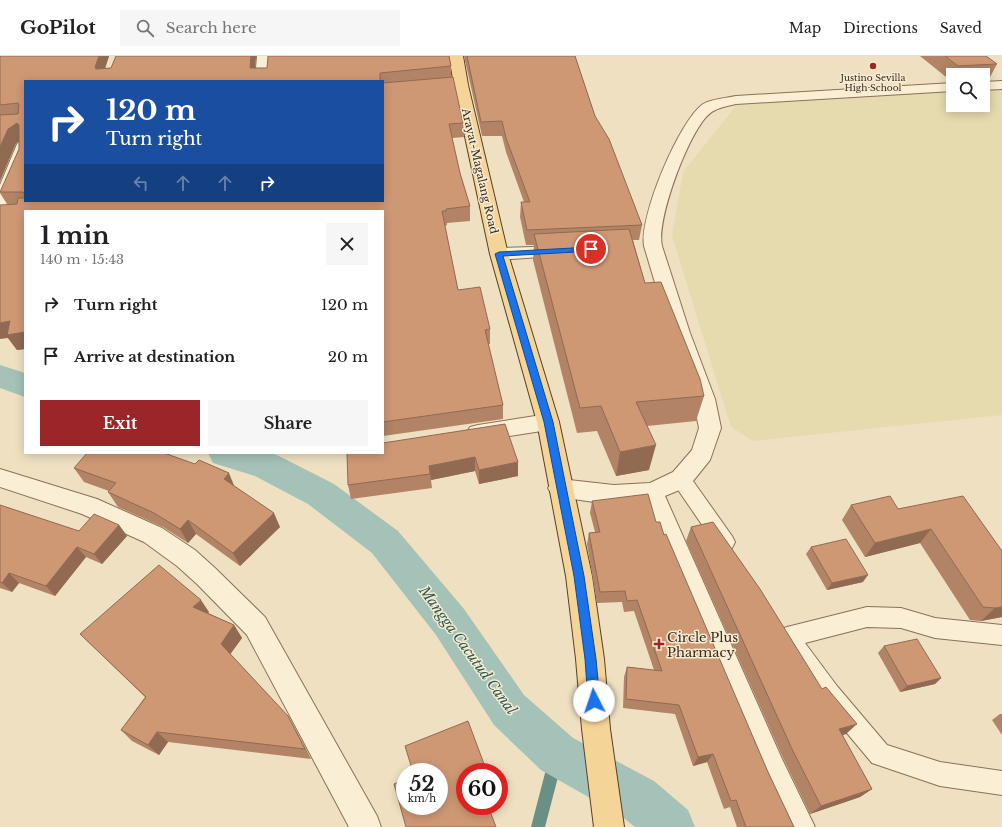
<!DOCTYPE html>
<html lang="en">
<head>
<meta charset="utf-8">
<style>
	:root { --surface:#fff; --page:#f6f6f6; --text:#202124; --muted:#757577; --line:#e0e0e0; --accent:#9b262a }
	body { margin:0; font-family:"Libre Baskerville",serif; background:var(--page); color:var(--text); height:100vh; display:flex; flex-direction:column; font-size:15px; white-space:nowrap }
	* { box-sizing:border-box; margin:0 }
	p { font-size:13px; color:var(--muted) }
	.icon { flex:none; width:22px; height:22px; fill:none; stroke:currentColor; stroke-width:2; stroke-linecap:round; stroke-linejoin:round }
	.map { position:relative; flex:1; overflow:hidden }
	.details { position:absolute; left:24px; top:154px; width:360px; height:244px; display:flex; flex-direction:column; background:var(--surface); border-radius:0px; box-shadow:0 2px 10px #0003 }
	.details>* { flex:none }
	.hud { position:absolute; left:24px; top:24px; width:360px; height:122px; border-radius:0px; box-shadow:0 2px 10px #0003; background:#1a4fa0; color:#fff; overflow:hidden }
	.fabs { position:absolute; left:946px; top:12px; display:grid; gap:8px }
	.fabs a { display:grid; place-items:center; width:44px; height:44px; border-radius:0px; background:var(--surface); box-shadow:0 2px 10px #0003; font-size:20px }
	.speed { position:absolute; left:396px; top:707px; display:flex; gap:8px; font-size:20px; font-weight:700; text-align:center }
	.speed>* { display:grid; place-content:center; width:52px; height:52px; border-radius:50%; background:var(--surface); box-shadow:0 2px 10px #0003; line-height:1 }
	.speed small { font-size:10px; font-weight:400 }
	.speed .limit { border:6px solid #d22; background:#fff; color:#111 }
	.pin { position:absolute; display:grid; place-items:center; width:34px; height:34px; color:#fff; margin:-17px; border:2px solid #fff; border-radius:50%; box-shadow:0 1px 4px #0007 }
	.me { position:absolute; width:44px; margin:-22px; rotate:356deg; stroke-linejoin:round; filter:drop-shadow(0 0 3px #0008) }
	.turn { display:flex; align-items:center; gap:14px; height:84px; padding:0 16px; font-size:18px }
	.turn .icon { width:52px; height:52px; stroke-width:2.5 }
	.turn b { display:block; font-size:28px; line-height:34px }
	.lanes { display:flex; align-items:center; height:38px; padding:0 16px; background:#0003; justify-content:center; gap:20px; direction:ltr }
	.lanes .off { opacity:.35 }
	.round { display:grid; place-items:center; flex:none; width:42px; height:42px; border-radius:0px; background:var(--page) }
	.headline { display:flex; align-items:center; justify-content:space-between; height:68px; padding:0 16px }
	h1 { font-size:24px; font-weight:700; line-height:30px }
	.primary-button { display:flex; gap:8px; margin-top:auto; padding:8px 16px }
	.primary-button a { flex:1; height:46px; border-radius:0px; background:var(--accent); color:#fff; font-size:16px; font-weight:700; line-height:46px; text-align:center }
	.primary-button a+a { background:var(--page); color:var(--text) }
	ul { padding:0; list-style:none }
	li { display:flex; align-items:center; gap:12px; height:52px; padding:0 16px }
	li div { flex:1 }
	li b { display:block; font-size:15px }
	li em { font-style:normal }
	header { display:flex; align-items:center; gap:24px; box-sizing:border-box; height:56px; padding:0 20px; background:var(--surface); border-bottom:1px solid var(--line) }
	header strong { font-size:19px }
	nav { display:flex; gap:22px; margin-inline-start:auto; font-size:14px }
	.search { width:280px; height:36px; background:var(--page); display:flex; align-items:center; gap:10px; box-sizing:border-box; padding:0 14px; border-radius:0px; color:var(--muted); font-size:15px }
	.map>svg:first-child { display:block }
	.farmland { fill:#e5dbae }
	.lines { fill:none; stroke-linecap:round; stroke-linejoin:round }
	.stream { fill:#6a9086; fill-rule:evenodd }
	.canal { fill:#a4c2b8; fill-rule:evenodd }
	.lane-casing { stroke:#8a7158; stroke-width:2 }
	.street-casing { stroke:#8a7158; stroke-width:2 }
	.primary-casing { stroke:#573f2c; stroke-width:2 }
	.lane { fill:#faeed4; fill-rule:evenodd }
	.street { fill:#faeed4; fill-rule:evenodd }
	.primary { fill:#f4d597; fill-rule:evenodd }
	.wall { fill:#b28365; fill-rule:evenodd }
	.shaded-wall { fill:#916a52 }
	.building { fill:#cf9875; stroke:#916a52 }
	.route { fill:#1a73e8; stroke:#114b97 }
	.poi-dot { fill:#9b262a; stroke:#f7ebd1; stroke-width:1.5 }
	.labels { text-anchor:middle; stroke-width:3; stroke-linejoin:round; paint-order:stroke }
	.far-poi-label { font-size:9px; fill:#39291d; stroke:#f7ebd1 }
	.street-label { font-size:11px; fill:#39291d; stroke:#f7ebd1 }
	.near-poi-label { font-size:13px; fill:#39291d; stroke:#f7ebd1; text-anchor:start }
	.near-water-label { font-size:14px; font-style:italic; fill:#2b5955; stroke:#f7ebd1 }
</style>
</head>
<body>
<header>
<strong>GoPilot</strong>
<div class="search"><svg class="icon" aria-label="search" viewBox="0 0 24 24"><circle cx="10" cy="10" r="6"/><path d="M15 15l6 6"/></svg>Search here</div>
<nav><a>Map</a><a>Directions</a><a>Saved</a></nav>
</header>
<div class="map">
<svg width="1002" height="771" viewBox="0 0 1002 771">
	<rect width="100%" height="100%" fill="#efe0c1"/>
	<polygon class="farmland" points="1002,33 1002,359 753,385 731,371 672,180 683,116 739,46 953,35 953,49 983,49 983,34"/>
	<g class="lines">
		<polygon class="stream" points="557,691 562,693 564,698 545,771 531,771 550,698 552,693"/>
		<g class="canal">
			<polygon points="0,309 25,317 25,341 0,332"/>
			<polygon points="208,397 270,397 279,400 334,428 398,475 464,553 524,639 573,682 654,725 688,754 695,771 635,771 620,759 541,714 494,669 436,579 372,497 308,448 255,420 213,407"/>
		</g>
		<defs>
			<g id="lane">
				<polygon points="681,415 688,418 732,480 735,486 732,492 725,495 718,492 674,428 672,423 674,418"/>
				<polygon points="867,551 901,552 935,562 1002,569 1002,589 935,582 901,572 867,571 805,587 837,630 887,689 940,706 1002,715 1002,739 940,730 872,707 821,646 779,588 776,581 779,574 787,571"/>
			</g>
			<g id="street">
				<polygon points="257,0 271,0 269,25 255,25"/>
				<polygon points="1002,25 1002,33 983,34 983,26"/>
				<path d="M953,27V35L736,48C724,51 714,52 706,61C687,82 656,164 662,190L690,277L715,343L721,372L710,404L689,430L665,440L782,703L815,771H784L762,723L645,446L614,449L560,441L552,439L548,432L552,425L560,423L614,429L650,427L673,416L692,394L699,372L693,343L670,277L644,190C639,161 679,65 703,48C712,43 726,42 736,40Z"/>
				<polygon points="25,83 25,107 8,149 6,153 0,154 0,129 17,88 20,85"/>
				<polygon points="564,190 570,191 573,195 570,199 499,204 493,202 490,198 493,194 499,192"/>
				<polygon points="548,358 556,360 559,366 556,372 548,374 478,385 470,383 467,377 470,371 478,369"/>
				<polygon points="0,413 97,443 162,472 195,494 215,512 265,561 377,760 381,771 349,771 247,579 197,528 177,510 144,486 82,458 0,431"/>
			</g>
			<polygon id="primary" points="449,0 463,0 468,29 508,198 559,366 592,520 604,603 610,673 624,771 594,771 582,673 576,603 566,520 537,366 490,198 454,29"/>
		</defs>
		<use href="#lane" class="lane-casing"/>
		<use href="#street" class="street-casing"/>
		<use href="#primary" class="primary-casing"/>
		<use href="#lane" class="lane"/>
		<use href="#street" class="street"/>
		<use href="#primary" class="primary"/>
	</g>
	<g class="wall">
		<path d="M0,0H109L105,12H111L116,0H256L255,12L451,10V21L463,67L464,81L452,82L460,117L470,150V165L447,167V169L445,170L458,234L490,273V288H488L503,349V363L383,380V155H25V293L17,294L8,282L7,148L0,137L19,93V85L16,87L0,125ZM25,25H383V145H25Z"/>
		<polygon points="464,0 575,0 595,60 642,169 639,184 633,184 645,227 704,340 696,365 647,370 649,414 616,420 597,375 577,377 533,204 534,189 526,189 520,161 521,146 524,146 506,96 502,80 482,80"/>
		<polygon points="920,0 986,0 997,8 989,23 983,23 983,19 953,19 953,25 951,25"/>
		<polygon points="505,368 518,420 479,428 475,415 431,424 432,432 351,443 348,429"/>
		<polygon points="74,412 235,431 280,471 240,510 196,478 188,487 163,471 118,451 108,436 109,435 84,426"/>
		<polygon points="592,445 656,466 664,479 768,716 794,771 737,771 730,751 724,753 707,706 693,710 675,658 623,652 624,621 627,611 654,614 634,555 624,556 622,546 597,547 587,488 589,477 595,476 590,457"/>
		<polygon points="0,449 79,475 119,469 127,480 102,508 86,501 55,540 19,527 12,536 0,532"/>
		<polygon points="851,449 898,453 1002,495 1002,561 981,565 970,564 920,487 865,501 842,464"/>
		<polygon points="691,471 846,678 842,679 872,733 860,741 810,758 783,702 686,485"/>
		<polygon points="811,491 863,526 827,534 806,498"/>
		<polygon points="209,556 208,557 234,569 242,582 230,598 288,660 294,671 311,703 168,686 159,699 132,685 121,674 145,641 80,578"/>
		<polygon points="884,590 941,622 935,628 900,636 878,597"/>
		<polygon points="1000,658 1002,658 1002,679 992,664"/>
	</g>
	<g class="shaded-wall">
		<polygon points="99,0 109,0 101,25 95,11"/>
		<polygon points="251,0 256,0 254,25 250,12"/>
		<polygon points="17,67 24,82 16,87 0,125 0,91 8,73"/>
		<polygon points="10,265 25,276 25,293 17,294 8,282 0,283 0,267"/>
		<polygon points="656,389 649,414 616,420 620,396"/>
		<polygon points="475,401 475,415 431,424 429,410"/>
		<polygon points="518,406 518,420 479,428 479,414"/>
		<polygon points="229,417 235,432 224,423"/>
		<polygon points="274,457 280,471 240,510 233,497"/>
		<polygon points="188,464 196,478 188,487 180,473"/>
		<polygon points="119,469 127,480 102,508 94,498"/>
		<polygon points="931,473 920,487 865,501 875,487"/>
		<polygon points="77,491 86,501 55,540 46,530"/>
		<polygon points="9,517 19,527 12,536 2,527"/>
		<polygon points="868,519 863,526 827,534 832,527"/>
		<polygon points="201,544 209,556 202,563 193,551"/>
		<polygon points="1002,551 1002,561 981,565 995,552"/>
		<polygon points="234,569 242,582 229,600 221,588"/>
		<polygon points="941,622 935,628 900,636 907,630"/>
		<polygon points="288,660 294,671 311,703 305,693"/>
		<polygon points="857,668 846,678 828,684 839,673"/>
		<polygon points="157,676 168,686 159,699 148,689"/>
		<polygon points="713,698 707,706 693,710 698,701"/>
		<polygon points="872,733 860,741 810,758 821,750"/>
		<polygon points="486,750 495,750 487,754"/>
	</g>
	<g class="building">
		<polygon points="0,0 99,0 95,11 96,13 111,12 116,0 251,0 250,12 267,12 268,0 449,0 451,10 380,17 380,25 25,25 25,138 23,136 0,136 19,93 19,69 17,67 8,73 0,91 0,59 18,58 19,49 18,47 0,49"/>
		<polygon points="467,0 575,0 595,60 609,83 642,169 527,174 521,146 530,146 506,82 502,65 481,66"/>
		<polygon points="945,0 986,0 997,8 958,10"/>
		<polygon points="453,21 463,67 449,68 460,117 470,150 446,153 446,155 442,155 458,234 480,231 490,273 485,274 503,349 383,366 383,155 25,155 25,276 7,279 10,265 0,267 0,149 17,148 18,142 25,142 25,145 383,145 383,27"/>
		<polygon points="629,173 645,227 661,226 700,323 704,340 636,346 656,389 620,396 601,350 580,352 534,178"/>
		<polygon points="505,368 518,406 479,414 475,401 429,410 430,418 348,429 347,397 383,397 383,387"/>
		<polygon points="87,397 164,397 195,408 199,404 229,417 224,423 274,457 233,497 188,464 180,473 154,457 108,436 116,427 74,412"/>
		<polygon points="648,438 656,466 660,466 664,479 666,478 768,716 794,771 746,771 736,744 731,745 713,698 698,701 679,649 626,643 627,611 662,615 637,544 627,545 625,535 600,536 589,477 600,476 592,445"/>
		<polygon points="890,440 898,453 963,440 1002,495 1002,551 995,552 983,551 931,473 875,487 851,449"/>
		<polygon points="0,449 79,475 94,458 119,469 94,498 77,491 46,530 9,517 2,527 0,526"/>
		<polygon points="713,466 760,533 822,633 826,631 857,668 839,673 872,733 821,750 792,693 691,471"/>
		<polygon points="846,483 868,519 832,527 811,491"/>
		<polygon points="159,509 201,544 193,551 234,569 221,588 288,660 305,693 157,676 148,689 121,674 146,641 80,578"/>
		<polygon points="917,583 941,622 907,630 884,590"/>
		<polygon points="468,665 487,716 465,716 465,750 488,750 496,771 406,771 394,728 405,723 405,750 439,750 439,716 413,716 405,690"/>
	</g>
	<polygon class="route" points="591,191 595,193 594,195 503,200 553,366 584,520 596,603 600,645 598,649 594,651 590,649 588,645 585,603 574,520 544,366 495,198 499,196"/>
	<g class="poi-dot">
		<circle cx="873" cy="10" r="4"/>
		<path d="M657 582h4v4h4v4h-4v4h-4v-4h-4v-4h4z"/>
	</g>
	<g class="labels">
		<g class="far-poi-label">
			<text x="873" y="25">Justino Sevilla<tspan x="873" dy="10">High School</tspan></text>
		</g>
		<g class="street-label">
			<text transform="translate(480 115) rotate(77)" y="4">Arayat-Magalang Road</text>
		</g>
		<g class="near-poi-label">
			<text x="667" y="586">Circle Plus<tspan x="667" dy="15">Pharmacy</tspan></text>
		</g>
		<g class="near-water-label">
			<text transform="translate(468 594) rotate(54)" y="5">Mangga Cacutud Canal</text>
		</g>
	</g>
</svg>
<div class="fabs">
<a><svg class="icon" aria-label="search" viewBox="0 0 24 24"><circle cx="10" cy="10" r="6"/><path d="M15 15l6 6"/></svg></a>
</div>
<div class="speed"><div>52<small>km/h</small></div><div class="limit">60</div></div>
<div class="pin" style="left:591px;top:193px;background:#d93025"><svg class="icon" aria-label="arrive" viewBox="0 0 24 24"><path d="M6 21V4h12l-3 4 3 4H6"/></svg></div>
<svg class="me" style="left:594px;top:645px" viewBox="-20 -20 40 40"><circle r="19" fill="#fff"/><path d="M0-13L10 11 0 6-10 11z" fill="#1a73e8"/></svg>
<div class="hud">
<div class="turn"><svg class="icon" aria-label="right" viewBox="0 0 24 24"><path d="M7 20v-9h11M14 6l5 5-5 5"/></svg><div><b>120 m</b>Turn right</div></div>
<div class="lanes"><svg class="icon off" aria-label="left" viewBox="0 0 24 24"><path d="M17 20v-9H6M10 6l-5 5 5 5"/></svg><svg class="icon off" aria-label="ahead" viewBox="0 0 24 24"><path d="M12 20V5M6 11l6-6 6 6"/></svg><svg class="icon off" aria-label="ahead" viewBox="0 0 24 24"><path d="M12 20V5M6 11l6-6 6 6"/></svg><svg class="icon" aria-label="right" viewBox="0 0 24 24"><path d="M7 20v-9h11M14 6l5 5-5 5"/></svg></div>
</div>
<section class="details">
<div class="headline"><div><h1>1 min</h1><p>140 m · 15:43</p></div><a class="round"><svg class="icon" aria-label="close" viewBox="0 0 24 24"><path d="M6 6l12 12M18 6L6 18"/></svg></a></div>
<ul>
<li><svg class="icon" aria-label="right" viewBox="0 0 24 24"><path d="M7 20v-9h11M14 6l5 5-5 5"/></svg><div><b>Turn right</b></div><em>120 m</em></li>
<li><svg class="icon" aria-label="arrive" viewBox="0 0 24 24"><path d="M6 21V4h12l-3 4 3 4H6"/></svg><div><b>Arrive at destination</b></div><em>20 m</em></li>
</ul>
<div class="primary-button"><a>Exit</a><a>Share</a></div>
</section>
</div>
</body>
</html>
